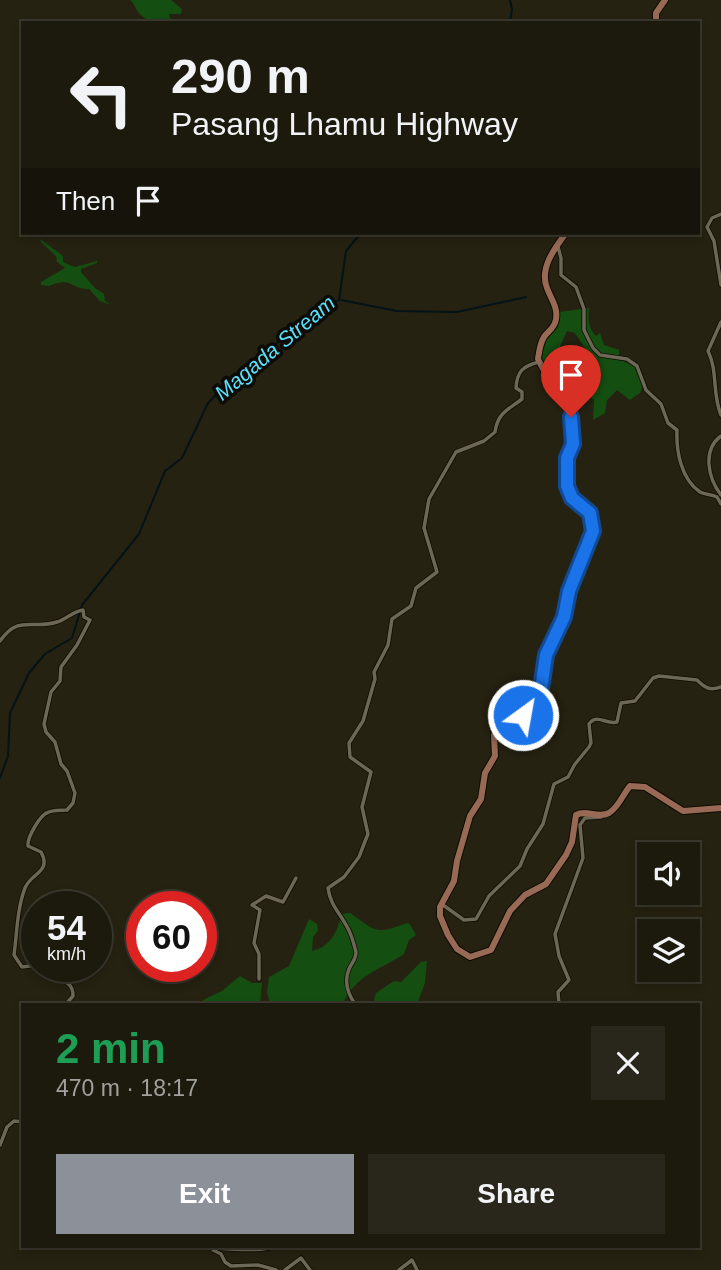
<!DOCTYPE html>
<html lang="en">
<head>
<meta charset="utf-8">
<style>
	:root { --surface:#1c1a0d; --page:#29271b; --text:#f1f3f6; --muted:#a0a19d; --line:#3a382e; --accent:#8c9099 }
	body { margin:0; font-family:Arial,sans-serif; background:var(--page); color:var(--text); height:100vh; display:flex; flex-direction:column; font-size:26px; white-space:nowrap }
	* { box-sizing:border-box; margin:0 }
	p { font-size:23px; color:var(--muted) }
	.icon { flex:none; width:38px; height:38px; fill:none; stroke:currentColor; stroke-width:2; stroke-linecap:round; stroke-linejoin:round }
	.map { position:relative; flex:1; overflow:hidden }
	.sheet { position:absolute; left:21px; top:1003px; width:679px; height:245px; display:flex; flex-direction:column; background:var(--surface); border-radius:0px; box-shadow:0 4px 10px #0003,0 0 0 2px var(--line) }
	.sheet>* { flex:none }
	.guide { position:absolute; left:21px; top:21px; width:679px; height:214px; border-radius:0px; box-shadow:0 4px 10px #0003,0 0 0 2px var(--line); background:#1c1a0d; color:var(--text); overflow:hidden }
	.fabs { position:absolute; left:637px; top:842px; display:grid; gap:14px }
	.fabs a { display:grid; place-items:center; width:63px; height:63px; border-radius:0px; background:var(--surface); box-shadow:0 4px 10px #0003,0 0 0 2px var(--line); font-size:35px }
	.speed { position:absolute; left:21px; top:891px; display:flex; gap:14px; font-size:35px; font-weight:700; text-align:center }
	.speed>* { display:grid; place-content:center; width:91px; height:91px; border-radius:50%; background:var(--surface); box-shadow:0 4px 10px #0003,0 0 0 2px var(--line); line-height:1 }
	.speed small { font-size:18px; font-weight:400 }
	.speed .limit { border:10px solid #d22; background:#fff; color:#111 }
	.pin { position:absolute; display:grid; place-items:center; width:60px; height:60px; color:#fff; margin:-72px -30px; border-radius:50% 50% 50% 0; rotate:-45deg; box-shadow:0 0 7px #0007 }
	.pin .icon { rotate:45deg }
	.me { position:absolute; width:77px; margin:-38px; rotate:32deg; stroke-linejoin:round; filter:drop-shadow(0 0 5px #0008) }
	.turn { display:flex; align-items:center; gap:24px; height:147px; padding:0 35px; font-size:32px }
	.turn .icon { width:91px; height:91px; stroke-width:2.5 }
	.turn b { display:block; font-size:49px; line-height:60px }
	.then { display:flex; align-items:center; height:66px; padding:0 35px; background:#0003; gap:14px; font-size:26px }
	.round { display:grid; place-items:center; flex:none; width:74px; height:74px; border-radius:0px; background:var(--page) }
	.headline { display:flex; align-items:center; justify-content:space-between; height:119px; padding:0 35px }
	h1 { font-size:42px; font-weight:700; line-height:52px; color:#1e9e55 }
	.primary-button { display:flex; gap:14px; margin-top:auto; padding:14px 35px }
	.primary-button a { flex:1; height:80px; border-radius:0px; background:var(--accent); color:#fff; font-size:28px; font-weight:700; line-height:80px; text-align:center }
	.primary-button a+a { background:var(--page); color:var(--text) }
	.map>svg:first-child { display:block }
	.green { fill:#144e11 }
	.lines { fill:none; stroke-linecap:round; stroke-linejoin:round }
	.stream { stroke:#031317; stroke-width:2 }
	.street-casing { stroke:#0f0b01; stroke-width:5 }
	.primary-casing { stroke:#0f0b01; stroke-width:8 }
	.street { stroke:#6c6855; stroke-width:3.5 }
	.primary { stroke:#986a56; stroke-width:6 }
	.route-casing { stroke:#114b97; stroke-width:18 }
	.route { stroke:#1a73e8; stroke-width:12 }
	.labels { text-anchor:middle; stroke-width:7; stroke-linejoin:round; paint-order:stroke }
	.water-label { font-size:21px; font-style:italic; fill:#5ae1ff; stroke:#0d0b05 }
</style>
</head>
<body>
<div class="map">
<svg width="721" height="1270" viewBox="0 0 721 1270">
	<rect width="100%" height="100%" fill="#262211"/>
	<g class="green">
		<path d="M130,0H171L182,9L181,14H169L170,18L176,23C165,23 147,24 139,13C135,8 135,4 130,0Z"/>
		<path d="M40,239L63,256V262L75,267L97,261V263L81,269V272L95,288L104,294L105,301L111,305L100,301L89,289C69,289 73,276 49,286L41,285V282L65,268L57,262L56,256L41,242Z"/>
		<path d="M589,308C588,319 588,328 596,336L600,333L604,345L619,350V359L635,367L643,385L640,393L630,400L617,390L607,400L605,413L593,420L594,400L586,394L584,388L591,375L589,369L591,357L575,333L567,331L558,351L559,353L564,350L569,365L561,379L556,380L554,378L559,370L548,359L543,362C538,344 550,327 558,312Z"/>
		<path d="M350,913C359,918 368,929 380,930C390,931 400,924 409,923L416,935L409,940L404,954C380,970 355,975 343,1004H270L267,992L269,977L289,966L309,919L317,924L318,931L313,937L312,951C330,947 338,932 341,914Z"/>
		<polygon points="427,961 425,983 417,1004 378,1004 374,1000 376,993 394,981 401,982 421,962"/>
		<polygon points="240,976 252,983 262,983 260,1004 198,1004 205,999 222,991"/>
	</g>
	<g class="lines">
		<g class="stream">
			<polyline points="510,0 512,9 510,23"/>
			<polyline points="341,300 397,311 457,312 526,297"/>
			<polyline points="0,778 8,756 10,713 29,673 45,654 72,638 82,605 139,534 165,471 182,458 208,403 224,387 239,383 258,366 269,351 281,339 302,327 313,315 339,300 346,251 361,233"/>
		</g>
		<defs>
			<g id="street">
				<polyline points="721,214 712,218 707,227 714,241 721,285"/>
				<path d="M558,247L561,258V275L576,287L584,309V330L593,348L600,355L627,359L637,366L646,390L661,404L668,423L677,430C676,451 681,479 700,492C706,495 711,494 717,497L721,504"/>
				<path d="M721,322L708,351C718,371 712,394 721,415"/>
				<path d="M721,436C702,450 708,478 721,495"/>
				<path d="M0,641C19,614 32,630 57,622C66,619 74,611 83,610L84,617L90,620L77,645L61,667L60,681L51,692L44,724L46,732L55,742L61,764L67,771L75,793L73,803L67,810C61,810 54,810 49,812C40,814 27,838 28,846L41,852C52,872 31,873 25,888C17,909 17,933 14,955L22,967L37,965"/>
				<path d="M443,905L464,920L476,919L489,896L520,866L527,849L543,824L554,784L568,777L575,764L589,747L591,743L589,724C597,713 606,725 617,722L621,703L635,701L653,678L659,676L697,680C705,688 710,691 721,687"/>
				<path d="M37,966C41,969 43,972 46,975C58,982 73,978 73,996L66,1004"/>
				<polyline points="259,979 259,954 254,943 260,910 252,905 266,896 283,902 296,878"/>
				<path d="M355,1004C348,994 344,981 349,969C352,962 356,960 356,952C354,944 351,932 346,925C339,912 330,904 328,888L344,877L359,857L364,844L368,834L362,807L371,772L350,757L349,743L363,721L375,679L374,672L388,645L392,619L411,606L416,588L437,572L424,528L429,499L456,452L484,441L495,432C498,412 508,410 522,399V392L516,388C517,371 523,366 539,362"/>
				<polyline points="559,1004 558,992 569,980 559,956 555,934 583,858 580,825 585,818 601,817"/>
				<polyline points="0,1145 7,1127 14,1121 23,1122"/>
				<path d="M275,1246C265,1252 228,1249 216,1248L213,1250L221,1254L225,1262L231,1266L258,1265L276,1270"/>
				<polyline points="285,1270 301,1258 310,1270"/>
				<polyline points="399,1270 412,1260 417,1270"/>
			</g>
			<g id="primary">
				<polyline points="656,23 656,13 665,0"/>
				<path d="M566,233C555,248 539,268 547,288C551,299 558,307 556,319C555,328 548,331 544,337C540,343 539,352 538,359L555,393L566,403L571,417L574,444L567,458V486L572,498L590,514L593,531L569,591L564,617L546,655L540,697L536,705L530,712L505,721L496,730L494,735L495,756L485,773L481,799L470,816L457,861L454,881L440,907V916L448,935L457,949L470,957L491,950L510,911L525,895L546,884L566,855L572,842L576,815C587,809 598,819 609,813C619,807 623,794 630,786L645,787L683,811L721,808"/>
			</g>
		</defs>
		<use href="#street" class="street-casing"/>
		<use href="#primary" class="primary-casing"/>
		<use href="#street" class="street"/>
		<use href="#primary" class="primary"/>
	</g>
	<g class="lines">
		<defs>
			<polyline id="route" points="523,715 530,712 540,696 546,655 564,617 569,591 593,531 590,513 572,498 567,486 567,458 573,444 571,417"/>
		</defs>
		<use href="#route" class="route-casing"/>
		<use href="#route" class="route"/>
	</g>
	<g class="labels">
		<g class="water-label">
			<text transform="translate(275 348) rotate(-40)" y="7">Magada Stream</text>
		</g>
	</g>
</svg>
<div class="fabs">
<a><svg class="icon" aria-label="sound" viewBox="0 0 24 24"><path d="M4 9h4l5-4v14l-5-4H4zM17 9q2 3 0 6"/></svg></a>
<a><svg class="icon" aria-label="layers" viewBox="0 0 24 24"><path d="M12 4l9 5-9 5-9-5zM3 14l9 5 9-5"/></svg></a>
</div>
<div class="speed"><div>54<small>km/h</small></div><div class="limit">60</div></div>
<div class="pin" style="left:571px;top:417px;background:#d93025"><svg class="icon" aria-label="arrive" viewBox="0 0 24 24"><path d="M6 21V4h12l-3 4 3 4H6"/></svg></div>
<svg class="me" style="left:523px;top:715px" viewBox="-20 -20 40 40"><circle r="17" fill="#1a73e8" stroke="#fff" stroke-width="3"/><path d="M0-11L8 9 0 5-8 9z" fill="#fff"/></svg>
<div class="guide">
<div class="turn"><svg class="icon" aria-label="left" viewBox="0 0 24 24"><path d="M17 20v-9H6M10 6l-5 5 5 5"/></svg><div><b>290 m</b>Pasang Lhamu Highway</div></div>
<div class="then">Then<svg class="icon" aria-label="arrive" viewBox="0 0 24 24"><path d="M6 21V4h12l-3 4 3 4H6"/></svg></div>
</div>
<section class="sheet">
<div class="headline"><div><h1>2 min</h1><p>470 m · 18:17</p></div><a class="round"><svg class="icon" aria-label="close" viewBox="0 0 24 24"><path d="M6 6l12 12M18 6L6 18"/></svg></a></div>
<div class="primary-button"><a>Exit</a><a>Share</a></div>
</section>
</div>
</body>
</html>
